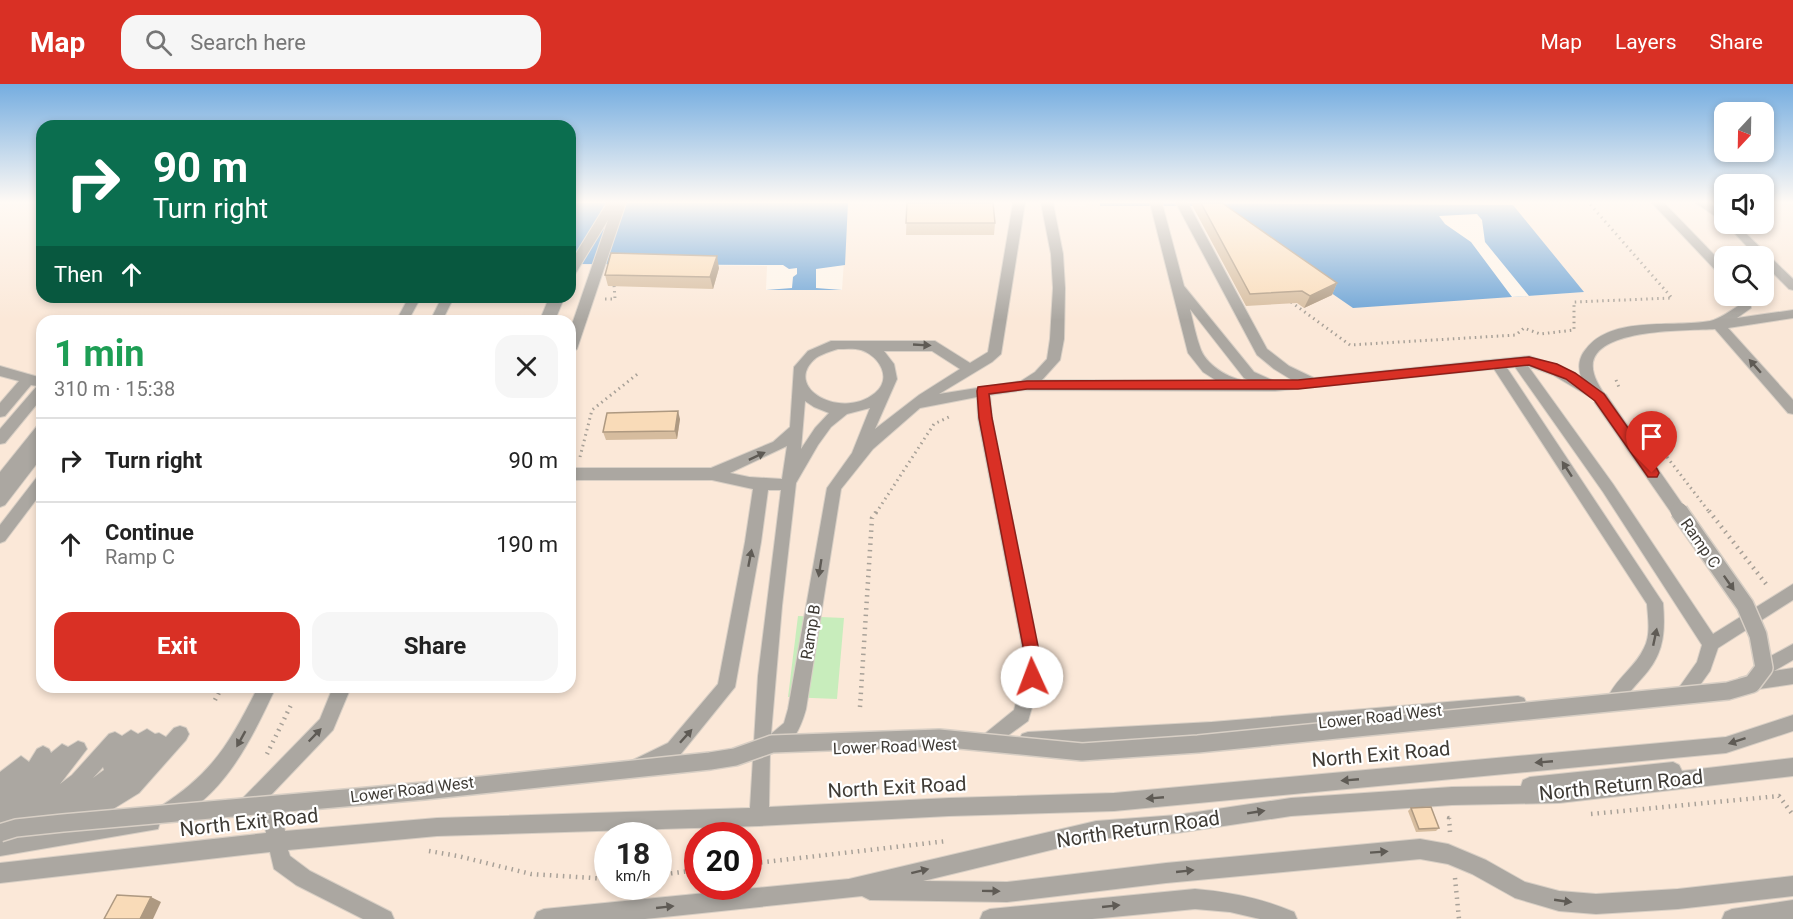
<!DOCTYPE html>
<html lang="en">
<head>
<meta charset="utf-8">
<style>
	:root { --surface:#fff; --page:#f6f6f6; --text:#222; --muted:#767676; --line:#e0e0e0; --accent:#d93025 }
	body { margin:0; font-family:Roboto,sans-serif; background:var(--page); color:var(--text); height:100vh; display:flex; flex-direction:column; font-size:22px; white-space:nowrap }
	* { box-sizing:border-box; margin:0 }
	p { font-size:20px; color:var(--muted) }
	.icon { flex:none; width:33px; height:33px; fill:none; stroke:currentColor; stroke-width:2; stroke-linecap:round; stroke-linejoin:round }
	.map { position:relative; flex:1; overflow:hidden }
	.side { position:absolute; left:36px; top:231px; width:540px; height:378px; display:flex; flex-direction:column; background:var(--surface); border-radius:18px; box-shadow:0 3px 9px #0003 }
	.side>* { flex:none }
	.banner { position:absolute; left:36px; top:36px; width:540px; height:183px; border-radius:18px; box-shadow:0 3px 9px #0003; background:#0b6e4f; color:#fff; overflow:hidden }
	.needle { width:39px; rotate:202deg }
	.tools { position:absolute; left:1714px; top:18px; display:grid; gap:12px }
	.tools a { display:grid; place-items:center; width:60px; height:60px; border-radius:12px; background:var(--surface); box-shadow:0 3px 9px #0003; font-size:30px }
	.speed { position:absolute; left:594px; top:738px; display:flex; gap:12px; font-size:30px; font-weight:700; text-align:center }
	.speed>* { display:grid; place-content:center; width:78px; height:78px; border-radius:50%; background:var(--surface); box-shadow:0 3px 9px #0003; line-height:1 }
	.speed small { font-size:15px; font-weight:400 }
	.speed .limit { border:9px solid #d22; background:#fff; color:#111 }
	.pin { position:absolute; display:grid; place-items:center; width:51px; height:51px; color:#fff; margin:-62px -26px; border-radius:50% 50% 50% 0; rotate:-45deg; box-shadow:0 0 6px #0007 }
	.pin .icon { rotate:45deg }
	.me { position:absolute; width:66px; margin:-33px; rotate:358deg; stroke-linejoin:round; filter:drop-shadow(0 0 4px #0008) }
	.turn { display:flex; align-items:center; gap:21px; height:126px; padding:0 18px; font-size:27px }
	.turn .icon { width:78px; height:78px; stroke-width:2.5 }
	.turn b { display:block; font-size:42px; line-height:51px }
	.then { display:flex; align-items:center; height:57px; padding:0 18px; background:#0003; gap:12px; font-size:22px }
	.round { display:grid; place-items:center; flex:none; width:63px; height:63px; border-radius:18px; background:var(--page) }
	.summary { display:flex; align-items:center; justify-content:space-between; height:102px; padding:0 18px }
	h1 { font-size:36px; font-weight:700; line-height:45px; color:#1e9e55 }
	.primary-button { display:flex; gap:12px; margin-top:auto; padding:12px 18px }
	.primary-button a { flex:1; height:69px; border-radius:18px; background:var(--accent); color:#fff; font-size:24px; font-weight:700; line-height:69px; text-align:center }
	.primary-button a+a { background:var(--page); color:var(--text) }
	ul { padding:0; list-style:none }
	li { display:flex; align-items:center; gap:18px; height:84px; padding:0 18px; border-top:2px solid var(--line) }
	li div { flex:1 }
	li b { display:block; font-size:22px }
	li em { font-style:normal }
	header { display:flex; align-items:center; gap:36px; box-sizing:border-box; height:84px; padding:0 30px; background:var(--accent); color:#fff }
	header strong { font-size:28px }
	nav { display:flex; gap:33px; margin-inline-start:auto; font-size:21px }
	.search { width:420px; height:54px; background:var(--page); display:flex; align-items:center; gap:15px; box-sizing:border-box; padding:0 21px; border-radius:18px; color:var(--muted); font-size:22px }
	.map>svg:first-child { display:block }
	.industrial { fill:#fbe8d8; fill-rule:evenodd }
	.green { fill:#c8edbc }
	.water { fill:#6aa2d5 }
	.pier { fill:#fef4e9 }
	.lines { fill:none; stroke-linecap:round; stroke-linejoin:round }
	.service-casing { stroke:#d8cfc5; stroke-width:2 }
	.path-far1 { stroke:#a8a198; stroke-width:3; stroke-dasharray:1.5 4; stroke-linecap:butt }
	.path { stroke:#a8a198; stroke-width:4.5; stroke-dasharray:1.5 5; stroke-linecap:butt }
	.service { fill:#aba7a1; fill-rule:evenodd }
	.service-bridge-far1-casing { stroke:#d8cfc5; stroke-width:16; stroke-linecap:butt }
	.service-bridge-casing { stroke:#d8cfc5; stroke-width:20; stroke-linecap:butt }
	.service-bridge-far1 { stroke:#aba7a1; stroke-width:14 }
	.service-bridge { stroke:#aba7a1; stroke-width:17 }
	.wall { fill:#d6bc9e }
	.shaded-wall { fill:#ae9981 }
	.building { fill:#f9dbb8; stroke:#ae9981; stroke-width:1.5 }
	.oneway { fill:#5f5b55 }
	.route { fill:#d93025; stroke:#8d1f18; stroke-width:1.5 }
	.labels { text-anchor:middle; stroke-width:4.5; stroke-linejoin:round; paint-order:stroke }
	.street-label { font-size:16px; fill:#3f3b35; stroke:#fff }
	.near-street-label { font-size:20px; fill:#3f3b35; stroke:#fff }
</style>
</head>
<body>
<header>
<strong>Map</strong>
<div class="search"><svg class="icon" aria-label="search" viewBox="0 0 24 24"><circle cx="10" cy="10" r="6"/><path d="M15 15l6 6"/></svg>Search here</div>
<nav><a>Map</a><a>Layers</a><a>Share</a></nav>
</header>
<div class="map">
<svg width="1793" height="835" viewBox="0 0 1793 835">
	<rect width="100%" height="100%" fill="#fef4e9"/>
	<path class="industrial" d="M0,119H42V213H570V180L767,182L766,206H842L848,119L1086,122L1085,119H1100L1101,122H1205L1512,213L1583,208L1496,119H1725V140H1764V119H1793V835H0ZM1725,172H1764V212H1725ZM42,237H570V603H42ZM608,752H658V802H608ZM698,752H748V802H698Z"/>
	<polygon class="green" points="798,532 844,534 837,615 788,613"/>
	<g class="water">
		<polygon points="571,119 848,119 845,181 816,185 816,204 842,206 766,206 792,204 793,193 797,190 797,184 789,185 783,181 570,180"/>
		<polygon points="1100,119 1513,121 1584,208 1353,224 1205,122 1100,122"/>
	</g>
	<polygon class="pier" points="1477,130 1482,136 1485,158 1529,212 1512,213 1471,158 1445,140 1439,132"/>
	<g class="lines">
		<defs>
			<g id="service">
				<polygon points="607,119 626,119 577,265 570,270 570,246 608,136 574,192 570,193 570,179"/>
				<path d="M1013,119H1025L1001,270L992,278L939,310L1021,297L1035,288L1047,275L1050,255L1053,204L1051,170L1041,119H1053L1063,170L1065,204L1064,255L1060,276L1042,296L1217,297L1203,288L1188,269L1150,119H1162L1184,202L1254,288L1274,297L1292,296L1274,285L1257,271L1176,119H1188L1267,265L1289,282L1314,294L1529,272L1553,280L1582,295C1577,284 1579,273 1586,265C1612,231 1673,244 1710,237C1719,235 1730,227 1738,222L1737,212H1749L1751,224L1737,234L1793,226V234L1728,244L1793,316V330L1788,329L1715,245C1688,247 1580,243 1594,290C1596,298 1603,308 1607,314L1600,319L1553,291L1528,282L1613,400L1713,550L1793,500V516L1718,564L1710,587L1693,611L1687,613L1681,611L1678,605L1697,578L1702,561L1603,408L1515,283L1507,284L1663,519C1665,544 1665,566 1648,587C1640,597 1631,605 1624,617L1618,619L1612,617L1609,611C1618,593 1636,582 1644,564C1651,551 1648,534 1647,520L1494,285L1275,307L1024,306L990,311L992,334L1038,562L1041,593L1028,637L988,666L982,664L979,658L982,652L1014,626L1023,593L1022,562L978,334L977,313L920,324L873,365L841,405L806,625C801,643 792,666 770,668L769,723L949,714L1114,709L1726,653L1793,631V647L1726,669L1114,727L949,732L759,742L437,752L288,766L290,772L310,787L391,828L394,835H363L296,801L274,785L270,768L0,799V779L266,749L262,721L253,730L246,733L239,730L237,724L239,718L320,635L333,603H351L333,646L270,712L278,715L285,747L437,734L750,724L758,592L781,406H768L761,458L735,603L680,671L637,692L631,689L628,683L631,677L668,659L718,600L745,458L753,405L712,396H570V384H711L773,358L790,343L794,283L808,267L831,257H935L970,279L988,268ZM1190,225L1244,294L1250,297C1233,297 1208,283 1201,266C1196,253 1193,238 1190,225ZM838,265C845,265 854,264 861,266C879,272 893,294 875,309C841,337 781,303 816,274C822,270 831,267 838,265ZM884,267H932L960,285L919,311L875,345L897,295L894,280ZM805,317L814,323L829,329L815,344L801,365ZM870,324L852,369L827,404L788,625L784,639L771,650L782,522L796,399L818,361L831,343L847,330ZM787,362L782,395L749,393L730,389Z"/>
				<polygon points="1652,119 1664,119 1725,182 1725,193 1721,192"/>
				<polygon points="1696,119 1709,119 1725,131 1725,140 1736,140 1793,195 1793,206 1789,205 1764,180 1764,172 1756,172 1725,139"/>
				<polygon points="409,213 421,213 408,237 396,237"/>
				<polygon points="442,213 454,213 442,237 430,237"/>
				<polygon points="0,282 42,294 42,314 5,359 0,360 0,345 37,302 31,301 5,332 0,333 0,319 19,297 0,292"/>
				<polygon points="42,341 42,373 5,421 0,423 0,388 37,342"/>
				<polygon points="42,391 42,408 5,457 0,459 0,441 37,393"/>
				<polygon points="1793,560 1793,576 1774,587 1793,584 1793,600 1745,607 1739,604 1736,599 1739,594 1758,589 1756,584 1758,579"/>
				<path d="M258,603H276C252,654 224,715 168,738L161,736L159,729L161,722C213,689 231,657 258,603Z"/>
				<path d="M1518,612L1524,614L1527,620L1524,626L1518,628C1355,643 1192,658 1028,664L1022,662L1019,656L1022,650L1028,648L1212,638Z"/>
				<path d="M180,642L186,644L189,650L186,656L139,709L92,738L151,729L158,731L160,738L158,745L0,772V752L30,748V741L6,750L0,748V688L21,672L29,678L37,665L43,662L49,665L51,669L62,660L68,663L78,657L84,659L87,665L60,700L72,691L109,650L115,648L122,652L131,646L138,650L147,645L155,650L159,649L166,653L174,644ZM103,683L104,686L93,694ZM67,734V742L54,744Z"/>
				<polygon points="1793,674 1793,692 1559,719 1452,721 1291,732 1177,749 1096,755 923,797 1007,798 1166,779 1420,755 1448,760 1486,776 1525,798 1559,807 1596,810 1678,805 1793,792 1793,812 1678,825 1596,830 1559,827 1515,814 1472,790 1448,780 1420,775 1166,799 1007,818 870,816 862,812 645,835 534,835 537,828 544,825 849,795 1096,737 1177,731 1291,714 1452,703 1521,702 1523,696 1530,693 1673,678 1679,681 1682,687"/>
				<path d="M1195,805C1230,808 1261,814 1294,828L1297,835H1260L1230,828L1195,825L1092,835H980L983,828L990,825Z"/>
				<polygon points="1793,816 1793,835 1722,835 1725,828 1732,825"/>
			</g>
		</defs>
		<use href="#service" class="service-casing"/>
		<g class="path-far1">
			<polyline points="605,215 615,215 614,200"/>
			<polyline points="1291,218 1350,261 1516,251 1524,244 1540,250 1574,246 1574,218 1672,214 1589,119"/>
			<polyline points="516,233 530,234"/>
			<polyline points="461,237 463,233 484,233"/>
			<polyline points="1616,296 1620,306"/>
			<polyline points="580,373 592,326 640,288"/>
			<polyline points="1667,373 1710,429"/>
			<polyline points="876,429 934,340 951,332"/>
		</g>
		<g class="path">
			<polyline points="1709,427 1766,500"/>
			<polyline points="215,616 222,603"/>
			<polyline points="860,623 872,434 877,427"/>
			<polyline points="267,670 291,621"/>
			<polyline points="1591,730 1779,712 1793,731"/>
			<polyline points="1450,748 1449,734 1452,734"/>
			<polyline points="429,767 458,772 531,790 608,795"/>
			<polyline points="748,780 947,757"/>
			<polyline points="658,791 698,786"/>
			<polyline points="1455,794 1459,835"/>
		</g>
		<use href="#service" class="service"/>
		<defs>
			<g id="service-bridge-far1">
				<polyline points="547,237 557,213"/>
				<polyline points="1600,314 1680,429"/>
			</g>
			<polyline id="service-bridge" points="0,749 16,744 63,739 424,707 710,677 735,673 772,660 939,654 1082,668 1198,660 1728,607 1752,600 1764,584 1758,551 1745,521 1679,427"/>
		</defs>
		<use href="#service-bridge-far1" class="service-bridge-far1-casing"/>
		<use href="#service-bridge" class="service-bridge-casing"/>
		<use href="#service-bridge-far1" class="service-bridge-far1"/>
		<use href="#service-bridge" class="service-bridge"/>
	</g>
	<g class="wall">
		<polygon points="907,119 995,139 994,151 906,151"/>
		<polygon points="1191,119 1222,119 1337,199 1332,211 1304,224 1297,219 1246,222"/>
		<polygon points="719,184 713,205 608,202 605,191"/>
		<polygon points="680,335 677,355 606,356 603,348"/>
		<polygon points="1411,724 1439,744 1436,747 1416,748 1408,727"/>
	</g>
	<g class="shaded-wall">
		<polygon points="717,172 719,184 713,205 710,193"/>
		<polygon points="1337,199 1332,211 1304,224 1310,212"/>
		<polygon points="678,327 680,335 677,355 675,347"/>
		<polygon points="151,813 161,818 153,835 140,835"/>
	</g>
	<g class="building">
		<polygon points="907,119 993,119 995,139 906,139"/>
		<polygon points="1201,119 1222,119 1337,199 1310,212 1302,207 1250,210"/>
		<polygon points="611,169 717,172 710,193 605,191"/>
		<polygon points="678,327 675,347 603,348 607,329"/>
		<polygon points="1431,723 1439,744 1419,745 1411,724"/>
		<polygon points="117,811 151,813 140,835 104,835"/>
	</g>
	<defs><path id="oneway-solid" d="M-6-.8H1V-3.2L6.5 0L1 3.2V.8H-6Z" transform="scale(1.5)"/></defs>
	<g class="oneway">
		<use href="#oneway-solid" transform="translate(922 261) rotate(3)"/>
		<use href="#oneway-solid" transform="translate(1755 282) rotate(-131)"/>
		<use href="#oneway-solid" transform="translate(757 372) rotate(-25)"/>
		<use href="#oneway-solid" transform="translate(1567 385) rotate(-123)"/>
		<use href="#oneway-solid" transform="translate(750 474) rotate(-79)"/>
		<use href="#oneway-solid" transform="translate(820 484) rotate(99)"/>
		<use href="#oneway-solid" transform="translate(1729 499) rotate(55)"/>
		<use href="#oneway-solid" transform="translate(1655 553) rotate(-78)"/>
		<use href="#oneway-solid" transform="translate(315 651) rotate(-46)"/>
		<use href="#oneway-solid" transform="translate(686 652) rotate(-48)"/>
		<use href="#oneway-solid" transform="translate(241 655) rotate(119)"/>
		<use href="#oneway-solid" transform="translate(1737 657) rotate(162)"/>
		<use href="#oneway-solid" transform="translate(1544 678) rotate(175)"/>
		<use href="#oneway-solid" transform="translate(1350 696) rotate(175)"/>
		<use href="#oneway-solid" transform="translate(1155 714) rotate(175)"/>
		<use href="#oneway-solid" transform="translate(1256 728) rotate(-9)"/>
		<use href="#oneway-solid" transform="translate(1379 768) rotate(-4)"/>
		<use href="#oneway-solid" transform="translate(920 787) rotate(-14)"/>
		<use href="#oneway-solid" transform="translate(1185 787) rotate(-6)"/>
		<use href="#oneway-solid" transform="translate(991 807) rotate(1)"/>
		<use href="#oneway-solid" transform="translate(1563 817) rotate(8)"/>
		<use href="#oneway-solid" transform="translate(1111 822) rotate(-6)"/>
		<use href="#oneway-solid" transform="translate(665 823) rotate(-6)"/>
	</g>
	<linearGradient id="sky" x2="0" y2="1"><stop stop-color="#75ade0"/><stop offset="0.5" stop-color="#fffaf5"/><stop offset="1" stop-color="#fffaf5" stop-opacity="0"/></linearGradient>
	<rect width="1793" height="236" fill="url(#sky)"/>
	<polygon class="route" points="1529,273 1557,280 1575,289 1604,310 1657,385 1659,389 1657,393 1648,393 1595,317 1566,295 1529,281 1298,305 1027,305 989,310 992,334 1038,562 1039,593 1037,598 1032,600 1026,598 1024,593 1023,562 979,334 977,307 978,303 1027,297 1298,296"/>
	<g class="labels">
		<g class="street-label">
			<text transform="translate(1701 459) rotate(55)" y="6">Ramp C</text>
			<text transform="translate(810 548) rotate(-81)" y="6">Ramp B</text>
			<text transform="translate(1380 632) rotate(-6)" y="6">Lower Road West</text>
			<text transform="translate(895 662) rotate(-2)" y="6">Lower Road West</text>
			<text transform="translate(412 705) rotate(-7)" y="6">Lower Road West</text>
		</g>
		<g class="near-street-label">
			<text transform="translate(1381 670) rotate(-5)" y="7">North Exit Road</text>
			<text transform="translate(1621 701) rotate(-6)" y="7">North Return Road</text>
			<text transform="translate(897 703) rotate(-3)" y="7">North Exit Road</text>
			<text transform="translate(249 738) rotate(-6)" y="7">North Exit Road</text>
			<text transform="translate(1138 745) rotate(-8)" y="7">North Return Road</text>
		</g>
	</g>
</svg>
<div class="tools">
<a><svg class="needle" viewBox="-14 -14 28 28"><path d="M0-13l5 13h-10z" fill="#e53935"/><path d="M0 13l5-13h-10z" fill="#767676"/></svg></a>
<a><svg class="icon" aria-label="sound" viewBox="0 0 24 24"><path d="M4 9h4l5-4v14l-5-4H4zM17 9q2 3 0 6"/></svg></a>
<a><svg class="icon" aria-label="search" viewBox="0 0 24 24"><circle cx="10" cy="10" r="6"/><path d="M15 15l6 6"/></svg></a>
</div>
<div class="speed"><div>18<small>km/h</small></div><div class="limit">20</div></div>
<div class="pin" style="left:1652px;top:389px;background:#d93025"><svg class="icon" aria-label="arrive" viewBox="0 0 24 24"><path d="M6 21V4h12l-3 4 3 4H6"/></svg></div>
<svg class="me" style="left:1032px;top:593px" viewBox="-20 -20 40 40"><circle r="19" fill="#fff"/><path d="M0-13L10 11 0 6-10 11z" fill="#d93025"/></svg>
<div class="banner">
<div class="turn"><svg class="icon" aria-label="right" viewBox="0 0 24 24"><path d="M7 20v-9h11M14 6l5 5-5 5"/></svg><div><b>90 m</b>Turn right</div></div>
<div class="then">Then<svg class="icon" aria-label="ahead" viewBox="0 0 24 24"><path d="M12 20V5M6 11l6-6 6 6"/></svg></div>
</div>
<section class="side">
<div class="summary"><div><h1>1 min</h1><p>310 m · 15:38</p></div><a class="round"><svg class="icon" aria-label="close" viewBox="0 0 24 24"><path d="M6 6l12 12M18 6L6 18"/></svg></a></div>
<ul>
<li><svg class="icon" aria-label="right" viewBox="0 0 24 24"><path d="M7 20v-9h11M14 6l5 5-5 5"/></svg><div><b>Turn right</b></div><em>90 m</em></li>
<li><svg class="icon" aria-label="ahead" viewBox="0 0 24 24"><path d="M12 20V5M6 11l6-6 6 6"/></svg><div><b>Continue</b><p>Ramp C</p></div><em>190 m</em></li>
</ul>
<div class="primary-button"><a>Exit</a><a>Share</a></div>
</section>
</div>
</body>
</html>
